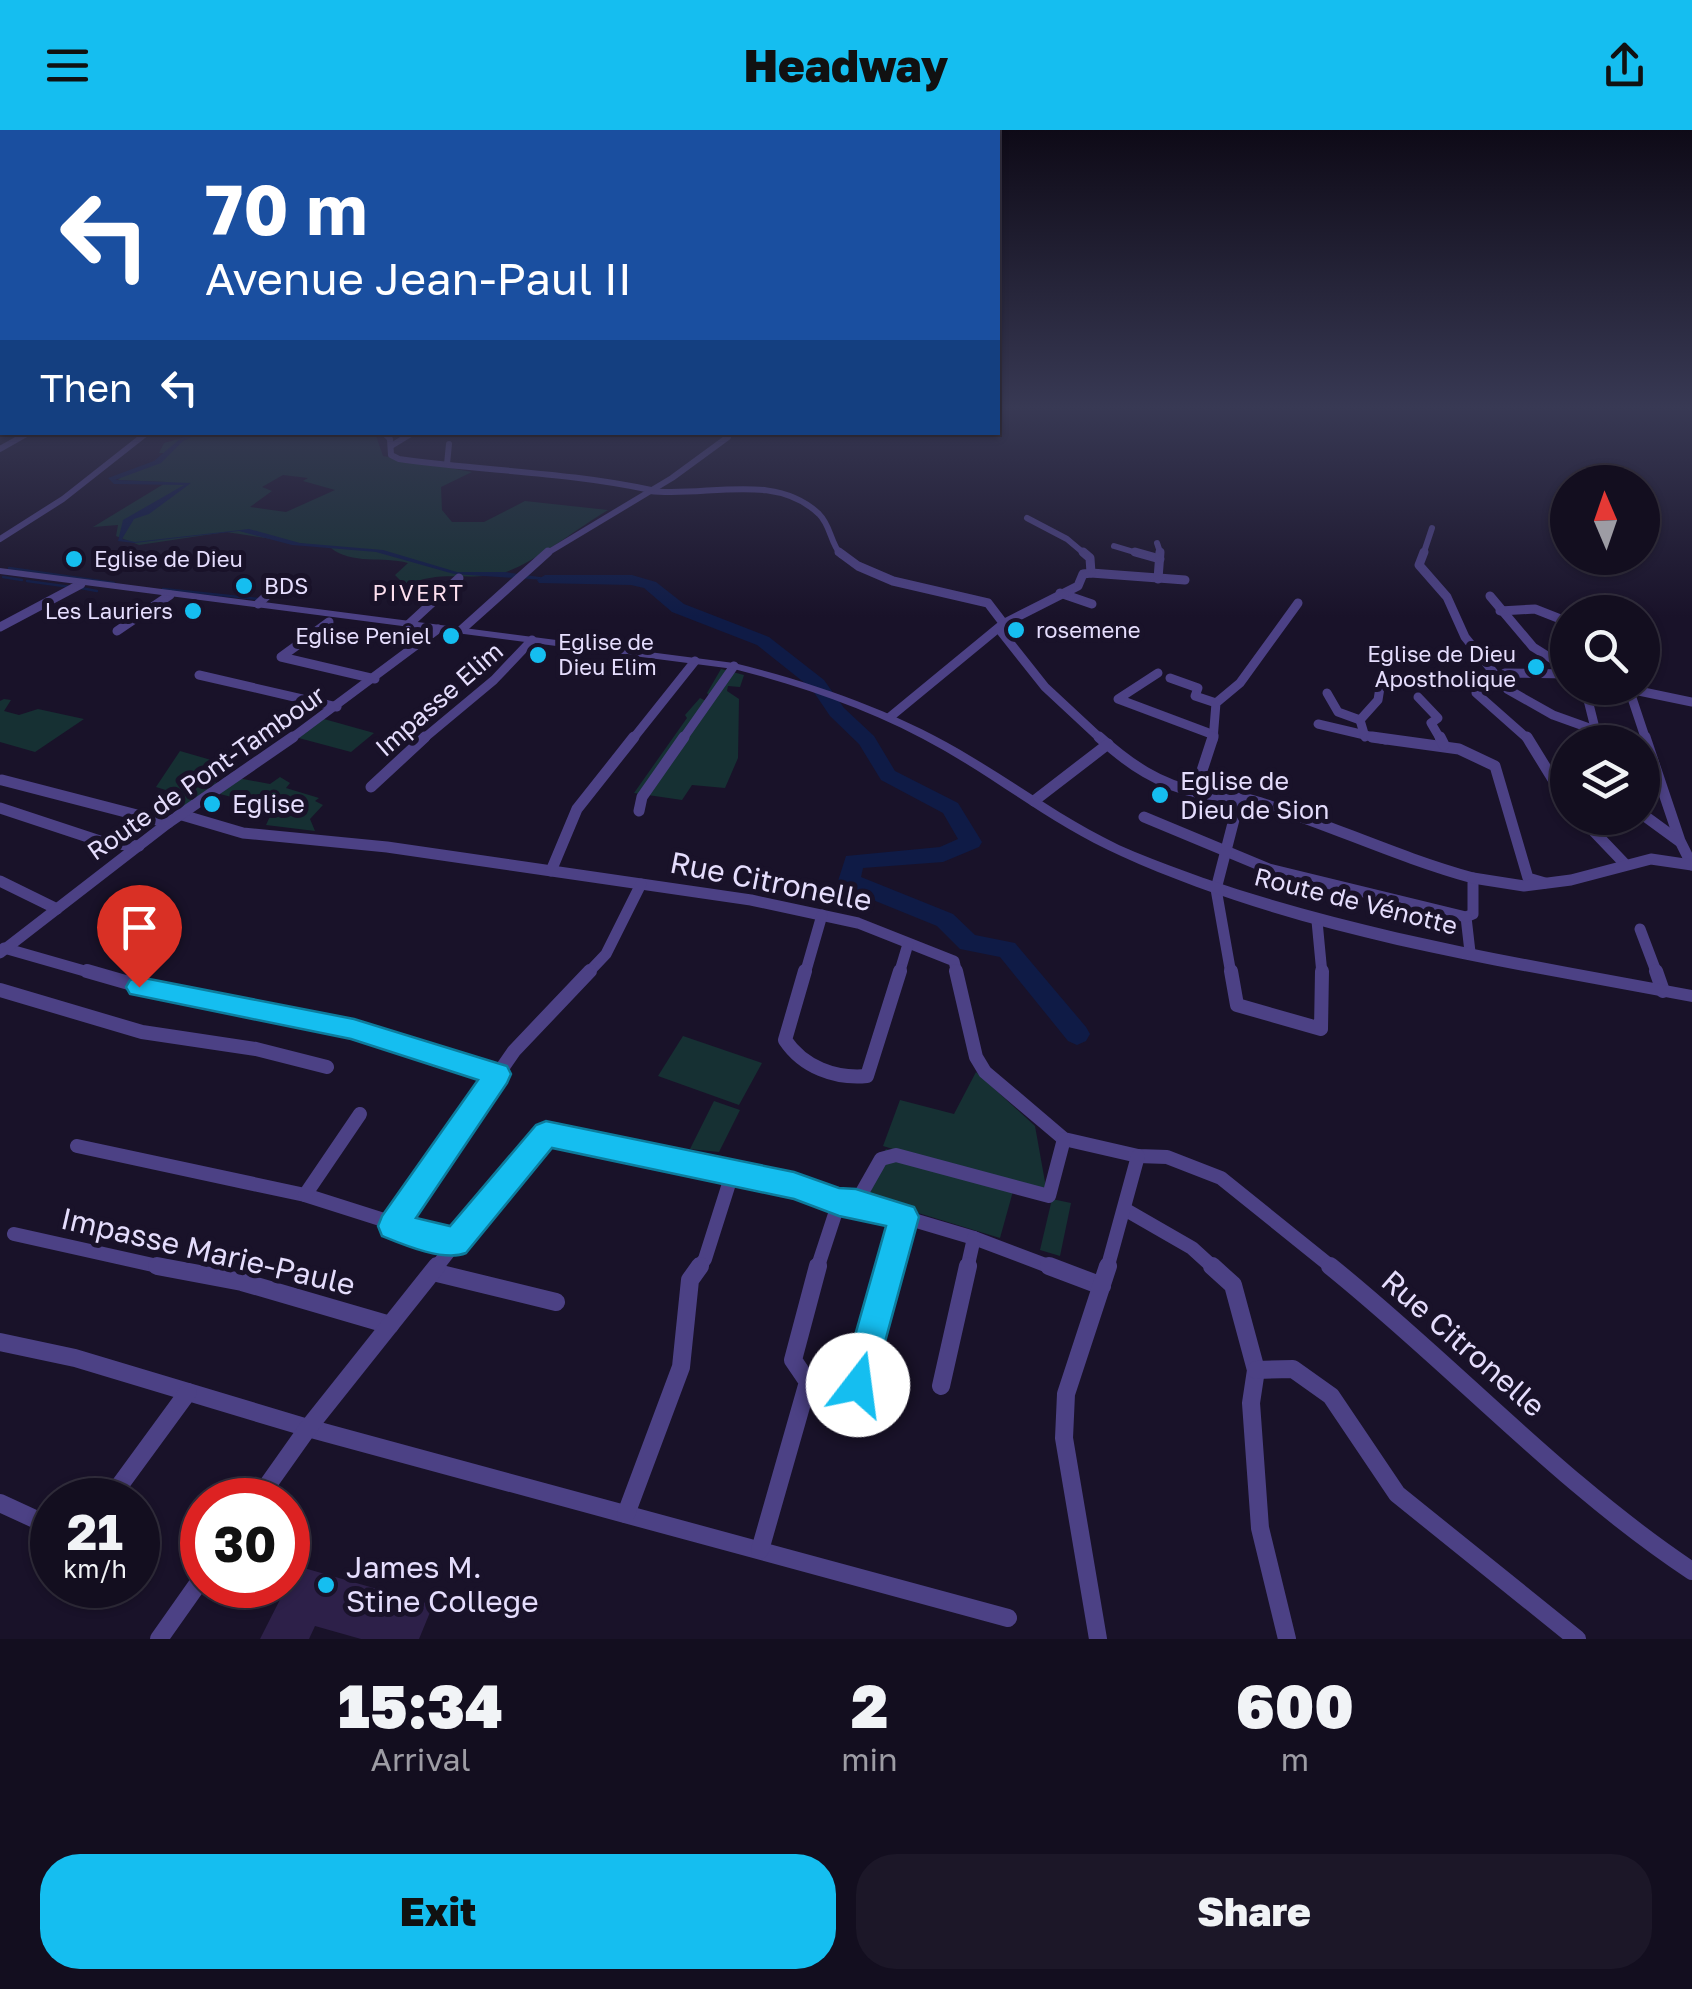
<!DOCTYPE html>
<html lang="en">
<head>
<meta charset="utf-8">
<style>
	:root { --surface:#130e1f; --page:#1c1728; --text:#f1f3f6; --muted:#9d9ca4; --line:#322e3d; --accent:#15bef0 }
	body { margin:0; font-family:"Golos Text",sans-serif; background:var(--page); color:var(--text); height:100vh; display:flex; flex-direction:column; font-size:38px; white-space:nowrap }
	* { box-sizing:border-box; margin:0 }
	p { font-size:32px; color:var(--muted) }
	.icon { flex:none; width:55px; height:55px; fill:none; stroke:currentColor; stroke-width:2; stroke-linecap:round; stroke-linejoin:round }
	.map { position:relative; height:1509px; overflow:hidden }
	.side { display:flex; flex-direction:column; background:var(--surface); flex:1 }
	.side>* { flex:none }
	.top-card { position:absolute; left:0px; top:0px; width:1000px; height:305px; box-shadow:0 2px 8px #0004,0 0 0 2px var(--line); background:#1a4fa0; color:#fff; overflow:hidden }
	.needle { width:65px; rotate:358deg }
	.tools { position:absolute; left:1550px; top:335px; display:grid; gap:20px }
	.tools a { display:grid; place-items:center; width:110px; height:110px; border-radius:50%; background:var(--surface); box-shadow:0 2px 8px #0004,0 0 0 2px var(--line); font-size:50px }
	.speed { position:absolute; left:30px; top:1348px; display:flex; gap:20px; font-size:50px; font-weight:700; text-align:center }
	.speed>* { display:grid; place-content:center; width:130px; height:130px; border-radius:50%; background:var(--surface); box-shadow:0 2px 8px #0004,0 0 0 2px var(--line); line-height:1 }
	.speed small { font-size:25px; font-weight:400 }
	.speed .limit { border:15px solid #d22; background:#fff; color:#111 }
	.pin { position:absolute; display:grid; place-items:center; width:85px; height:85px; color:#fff; margin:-102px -42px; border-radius:50% 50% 50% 0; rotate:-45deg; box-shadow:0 0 10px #0007 }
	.pin .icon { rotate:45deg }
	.me { position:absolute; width:110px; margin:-55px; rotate:15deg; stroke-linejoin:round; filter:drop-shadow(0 0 8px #0008) }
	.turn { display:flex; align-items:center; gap:35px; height:210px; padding:0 40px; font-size:45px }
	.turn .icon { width:130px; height:130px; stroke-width:2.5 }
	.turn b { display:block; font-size:70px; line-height:85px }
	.then { display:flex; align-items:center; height:95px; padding:0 40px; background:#0003; gap:20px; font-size:38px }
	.eta { display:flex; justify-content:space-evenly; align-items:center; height:170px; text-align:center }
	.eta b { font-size:60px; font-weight:800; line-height:70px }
	.primary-button { display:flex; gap:20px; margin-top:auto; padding:20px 40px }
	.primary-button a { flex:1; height:115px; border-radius:40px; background:var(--accent); color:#111; font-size:40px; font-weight:800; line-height:115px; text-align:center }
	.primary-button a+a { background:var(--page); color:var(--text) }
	header { display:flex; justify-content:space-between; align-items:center; height:130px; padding:0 40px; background:var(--accent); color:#111; font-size:45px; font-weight:800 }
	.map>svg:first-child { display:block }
	.green { fill:#163033; fill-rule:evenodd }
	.water { fill:#0f1b46 }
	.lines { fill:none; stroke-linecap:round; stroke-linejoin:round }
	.stream { stroke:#0f1b46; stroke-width:2.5 }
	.river { fill:#0f1b46; fill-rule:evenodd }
	.building { fill:#2d2049 }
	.minor-far4 { stroke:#4c4185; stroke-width:6 }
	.minor-far3 { stroke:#4c4185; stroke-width:9 }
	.minor-far2 { stroke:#4c4185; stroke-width:11 }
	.minor-far1 { stroke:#4c4185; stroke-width:14 }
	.minor { stroke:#4c4185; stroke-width:18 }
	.tertiary { fill:#4c4185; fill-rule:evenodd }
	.route { fill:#15bef0; stroke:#0e7c9c; stroke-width:2.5 }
	.poi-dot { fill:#15bef0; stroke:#191229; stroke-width:4 }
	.labels { text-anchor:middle; stroke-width:10; stroke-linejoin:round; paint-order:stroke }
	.far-poi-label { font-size:22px; fill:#e5ddfd; stroke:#191229; text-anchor:start }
	.far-neighbourhood-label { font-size:22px; letter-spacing:2.5px; fill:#fddfee; stroke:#191229 }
	.street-label { font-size:25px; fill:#e5ddfd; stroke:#191229 }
	.poi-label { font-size:25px; fill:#e5ddfd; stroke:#191229; text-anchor:start }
	.near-street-label { font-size:30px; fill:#e5ddfd; stroke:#191229 }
	.near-poi-label { font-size:30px; fill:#e5ddfd; stroke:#191229; text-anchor:start }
</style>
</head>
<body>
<header><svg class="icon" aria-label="menu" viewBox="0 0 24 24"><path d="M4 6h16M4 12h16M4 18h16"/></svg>Headway<svg class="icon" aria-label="share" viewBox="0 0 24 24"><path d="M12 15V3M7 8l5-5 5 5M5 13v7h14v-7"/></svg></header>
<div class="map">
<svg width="1692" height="1509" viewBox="0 0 1692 1509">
	<rect width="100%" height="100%" fill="#191229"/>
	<g class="green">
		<path d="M204,302L375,303L383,326L472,342L441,357L442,380L452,392H484L525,371L608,380C581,396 533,433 506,442C470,453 441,438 406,456L395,445L408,433C382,426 352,435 331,418L226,402L139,415L116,406L118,395L93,397L167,352L118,350C132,336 155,338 169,323H159L164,313ZM283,345L308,348L303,351L335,360L286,382L250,377L272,361L262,357Z"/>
		<polygon points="721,539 744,545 740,557 728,556 727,561 739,569 738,628 725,658 692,655 682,670 634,663 687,588 685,585 700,568 708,572 711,568 707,563"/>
		<polygon points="4,569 11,570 4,581 19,585 38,579 84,589 35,622 0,612 0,571"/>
		<polygon points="324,589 374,603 351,622 295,607"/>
		<path d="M180,621L225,634L223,647C207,659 197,673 179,681L171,674L172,662L156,657Z"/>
		<polygon points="280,647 290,653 286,658 319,668 315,671 323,675 310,689 315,701 266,695 272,682 262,678 254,683 237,680 251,672 220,664 238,648 270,654"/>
		<polygon points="683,906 762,933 739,975 658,946"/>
		<polygon points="976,942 1035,996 1047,1063 1015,1054 1000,1108 856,1064 886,1019 967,1042 883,1016 900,970 954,984"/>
		<polygon points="714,971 740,980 719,1022 690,1019"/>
		<polygon points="1052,1069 1071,1073 1060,1126 1040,1120"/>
	</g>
	<polygon class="water" points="193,303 201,303 183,311 161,333 115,350 191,353 149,384 134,389 122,409 135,412 249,399 300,413 383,420 457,442 505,442 575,452 454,444 376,422 292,415 239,401 134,413 118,411 123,390 184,355 114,354 108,348 154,331 181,308"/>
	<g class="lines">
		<g class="stream">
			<polyline points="9,438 114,453"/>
			<polyline points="3,447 22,450"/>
			<polyline points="27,451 71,457"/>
			<polyline points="81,458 97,461"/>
			<polyline points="163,459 258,469"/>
		</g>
		<polygon class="river" points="545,445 632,445 656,452 684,474 769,507 824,550 844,578 874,606 895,641 958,673 982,712 979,717 943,732 863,738 861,747 953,784 975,805 1015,813 1086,897 1090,904 1086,911 1077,915 1068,911 1000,827 960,819 937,796 841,757 838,751 846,726 940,717 958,709 943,683 881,650 859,614 830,586 811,558 757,515 672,482 644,458 631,455 539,453 537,450"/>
	</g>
	<polygon class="building" points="297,1436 433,1475 419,1509 361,1509 315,1496 309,1509 260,1509"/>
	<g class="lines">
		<g class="minor-far4">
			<path d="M383,302L390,309L391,325L399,329C483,341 568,342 651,360"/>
			<polyline points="728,304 777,302"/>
			<polyline points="391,316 414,302"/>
			<polyline points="0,319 30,302"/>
			<polyline points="447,334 449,314"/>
			<path d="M650,361C705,368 774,341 819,384C831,396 830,412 841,425"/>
			<polyline points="1027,388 1067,409 1086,425"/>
			<polyline points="0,409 63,369 148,302"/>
			<polyline points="1157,413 1161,425"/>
			<polyline points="1114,416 1144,425"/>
			<polyline points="544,425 672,348 728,307 726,302"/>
			<polyline points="1423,425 1432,398"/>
		</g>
		<g class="minor-far3">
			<polyline points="839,422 858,436 893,451 988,473 1004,494"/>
			<polyline points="1135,422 1160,429"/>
			<polyline points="1424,422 1419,435 1447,467 1465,507 1507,559 1553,585 1592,599"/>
			<polyline points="1091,443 1185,450"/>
			<polyline points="1158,449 1160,422"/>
			<polyline points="1060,463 1092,474"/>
			<polyline points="1490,466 1533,517 1568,539"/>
			<polyline points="258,474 277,456"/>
			<polyline points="1500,481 1535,479 1568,492"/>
			<polyline points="329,492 281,527 375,549"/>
			<polyline points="409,494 459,448"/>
			<polyline points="0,497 81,454"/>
			<polyline points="999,499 1045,557 1102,610"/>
			<polyline points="117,501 170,465"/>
			<polyline points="460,501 548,422"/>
			<polyline points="1158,543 1118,569 1214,605"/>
			<polyline points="199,545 337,577"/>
			<polyline points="1170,548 1198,558 1195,566 1216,573"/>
			<polyline points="1585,558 1598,610"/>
			<polyline points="1629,559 1646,610"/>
			<polyline points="1629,559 1692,572"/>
			<polyline points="1327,563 1338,582 1360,590"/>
			<polyline points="1418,567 1438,588 1431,593 1441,610"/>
			<polyline points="890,587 1003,494 1078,456 1083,444 1091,443 1090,428 1083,422"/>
			<polyline points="1318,594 1386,610"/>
			<polyline points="1365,607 1360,590 1378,570 1382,545"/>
			<polyline points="289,610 438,499"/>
			<polyline points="422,610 494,550 532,510"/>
			<polyline points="632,610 695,531"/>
			<polyline points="682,610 734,536"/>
			<polyline points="1213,610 1216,573 1240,553 1298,473"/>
			<polyline points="1529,610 1476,563 1505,543 1568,544"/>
		</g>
		<g class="minor-far2">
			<path d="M1099,607C1129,634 1159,655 1200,663C1220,666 1242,666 1261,673C1333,696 1400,728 1473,748V784L1466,787L1470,822"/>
			<polyline points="1372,607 1459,619 1495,636 1528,748 1545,753"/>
			<polyline points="1440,607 1444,615"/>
			<polyline points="1527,607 1568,674"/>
			<polyline points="1597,607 1598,612"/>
			<polyline points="1645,607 1680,711 1692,735"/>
			<polyline points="2,650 168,693"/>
			<polyline points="371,657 425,607"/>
			<polyline points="1195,662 1213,607"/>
			<polyline points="1034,671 1108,614"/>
			<polyline points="0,678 106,713 139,716"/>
			<polyline points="639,681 642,667 684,607"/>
			<polyline points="1642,684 1679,711"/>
			<polyline points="182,685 243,703 387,717 751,770 858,793 954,831 957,844"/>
			<polyline points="1144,687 1269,739 1466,787"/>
			<polyline points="1581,688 1624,733"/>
			<polyline points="551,741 577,679 634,607"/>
			<polyline points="1473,748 1524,756 1571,750 1651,729 1692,735"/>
			<polyline points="0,751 57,779"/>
			<polyline points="1317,791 1322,844"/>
			<polyline points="1640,799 1657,844"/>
			<polyline points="4,818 95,844"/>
			<polyline points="0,823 168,693 293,607"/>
			<polyline points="587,844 606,824 641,754"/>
			<polyline points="805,844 822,785"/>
			<polyline points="899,844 908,814"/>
			<polyline points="1231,844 1216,759 1239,670"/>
		</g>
		<g class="minor-far1">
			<polyline points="87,841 174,866 354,899 392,915 498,945"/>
			<path d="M805,841L785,910C803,937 835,949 867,946L900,841"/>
			<polyline points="956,841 976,927 985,942 1064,1009 1138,1026 1167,1027 1221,1048 1334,1139"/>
			<polyline points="1231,841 1237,875 1321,899 1322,841"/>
			<polyline points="1656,841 1663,861"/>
			<polyline points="0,860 142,902 256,919 327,937"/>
			<polyline points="77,1016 305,1065 456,1113"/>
			<polyline points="305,1065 360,984"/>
			<polyline points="856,1073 881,1029 896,1025 1049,1066 1064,1009"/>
			<polyline points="1126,1080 1192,1118 1215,1139"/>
			<polyline points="393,1096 514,921 590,841"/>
			<polyline points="14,1104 171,1139"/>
			<polyline points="435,1139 539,1007 546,1004 733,1041 794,1055 839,1072 856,1073 974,1108 1056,1139"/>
			<polyline points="698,1139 705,1129 733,1041"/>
			<polyline points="817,1139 839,1072"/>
			<polyline points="890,1139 904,1087"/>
			<polyline points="967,1139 974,1108"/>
			<polyline points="1107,1139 1138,1026"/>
		</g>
		<g class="minor">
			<polyline points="157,1136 242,1152 390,1195"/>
			<polyline points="1049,1136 1102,1156"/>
			<polyline points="1212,1136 1233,1155 1256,1240 1251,1273 1260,1398 1287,1509"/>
			<path d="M1330,1136C1453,1235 1561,1354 1692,1441"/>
			<polyline points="433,1142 556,1172"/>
			<polyline points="0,1212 75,1228 308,1298 1008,1488"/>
			<polyline points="1256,1240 1293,1239 1331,1266 1397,1364 1577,1509"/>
			<polyline points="858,1255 891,1136"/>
			<polyline points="941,1256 968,1136"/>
			<polyline points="109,1370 188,1262"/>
			<polyline points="257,1370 308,1298 437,1136"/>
			<polyline points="0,1373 52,1397"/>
			<polyline points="626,1384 681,1237 690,1150 700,1136"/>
			<polyline points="760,1420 808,1252 793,1230 818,1136"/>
			<polyline points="159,1509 202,1448"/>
			<polyline points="1098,1509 1064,1308 1066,1264 1108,1136"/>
		</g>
		<path class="tertiary" d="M0,438L734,533C818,554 898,582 972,627C1026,659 1077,698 1135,722C1313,795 1504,825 1692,860V872C1500,836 1300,807 1121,726C1058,698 1004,655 945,621C879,583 808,558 734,539L0,444Z"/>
	</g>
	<linearGradient id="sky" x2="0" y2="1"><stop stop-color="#0e0a17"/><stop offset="0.57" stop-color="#383954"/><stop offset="1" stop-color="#383954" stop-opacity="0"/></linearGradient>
	<rect width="1692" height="487" fill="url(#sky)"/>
	<path class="route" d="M139,847L354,889L507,936L511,944L507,953L416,1088L450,1096L536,995L546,991L794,1042L839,1058L856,1059L914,1077L919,1087L870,1267L858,1272L846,1267L841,1255L886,1096L839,1086L794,1069L552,1018L466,1123C444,1132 404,1115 382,1106L378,1096L382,1086L478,950L351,909L130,864L126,857L130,850Z"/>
	<g class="poi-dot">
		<circle cx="74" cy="429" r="10"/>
		<circle cx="244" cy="456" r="10"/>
		<circle cx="193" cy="481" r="10"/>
		<circle cx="1016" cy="500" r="10"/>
		<circle cx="451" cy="506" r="10"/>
		<circle cx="538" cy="525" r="10"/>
		<circle cx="1536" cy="537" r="10"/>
		<circle cx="1160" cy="665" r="10"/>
		<circle cx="212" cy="674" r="10"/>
		<circle cx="326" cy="1455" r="10"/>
	</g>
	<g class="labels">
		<g class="far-poi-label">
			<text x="94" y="437">Eglise de Dieu</text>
			<text x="264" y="464">BDS</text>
			<text x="173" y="489" text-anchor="end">Les Lauriers</text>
			<text x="1036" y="508">rosemene</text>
			<text x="431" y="514" text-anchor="end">Eglise Peniel</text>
			<text x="558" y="520">Eglise de<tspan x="558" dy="25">Dieu Elim</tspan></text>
			<text x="1516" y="532" text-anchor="end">Eglise de Dieu<tspan x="1516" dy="25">Apostholique</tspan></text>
		</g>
		<g class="far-neighbourhood-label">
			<text x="419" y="471">PIVERT</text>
		</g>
		<g class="street-label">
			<text transform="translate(439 569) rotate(-41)" y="9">Impasse Elim</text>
			<text transform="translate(206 643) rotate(-35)" y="9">Route de Pont-Tambour</text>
			<text transform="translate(1356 771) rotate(14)" y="9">Route de Vénotte</text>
		</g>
		<g class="poi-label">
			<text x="1180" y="660">Eglise de<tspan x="1180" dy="29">Dieu de Sion</tspan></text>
			<text x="232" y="683">Eglise</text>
		</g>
		<g class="near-street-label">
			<text transform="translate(771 752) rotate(11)" y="10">Rue Citronelle</text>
			<text transform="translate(208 1122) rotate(13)" y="10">Impasse Marie-Paule</text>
			<text transform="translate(1463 1214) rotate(41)" y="10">Rue Citronelle</text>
		</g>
		<g class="near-poi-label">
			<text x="346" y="1448">James M.<tspan x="346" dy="34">Stine College</tspan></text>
		</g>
	</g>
</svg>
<div class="tools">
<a><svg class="needle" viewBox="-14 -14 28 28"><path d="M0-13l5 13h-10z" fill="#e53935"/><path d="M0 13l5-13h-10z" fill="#9d9ca4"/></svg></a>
<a><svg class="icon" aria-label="search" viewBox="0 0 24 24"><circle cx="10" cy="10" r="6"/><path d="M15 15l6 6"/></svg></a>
<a><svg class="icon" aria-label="layers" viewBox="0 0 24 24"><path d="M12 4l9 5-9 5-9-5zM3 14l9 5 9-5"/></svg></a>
</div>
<div class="speed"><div>21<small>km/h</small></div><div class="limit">30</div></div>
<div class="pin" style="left:139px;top:857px;background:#d93025"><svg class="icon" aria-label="arrive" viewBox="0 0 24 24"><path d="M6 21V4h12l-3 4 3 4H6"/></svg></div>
<svg class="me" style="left:858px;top:1255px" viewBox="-20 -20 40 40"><circle r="19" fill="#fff"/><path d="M0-13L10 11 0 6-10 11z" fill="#15bef0"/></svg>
<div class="top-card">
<div class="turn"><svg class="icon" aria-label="left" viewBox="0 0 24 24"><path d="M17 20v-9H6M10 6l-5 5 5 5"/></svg><div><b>70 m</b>Avenue Jean-Paul II</div></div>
<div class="then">Then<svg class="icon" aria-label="left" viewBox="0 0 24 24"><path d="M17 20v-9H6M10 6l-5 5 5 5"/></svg></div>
</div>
</div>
<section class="side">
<div class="eta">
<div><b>15:34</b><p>Arrival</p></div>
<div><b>2</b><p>min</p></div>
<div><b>600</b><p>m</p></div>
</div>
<div class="primary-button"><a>Exit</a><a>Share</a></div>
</section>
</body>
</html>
